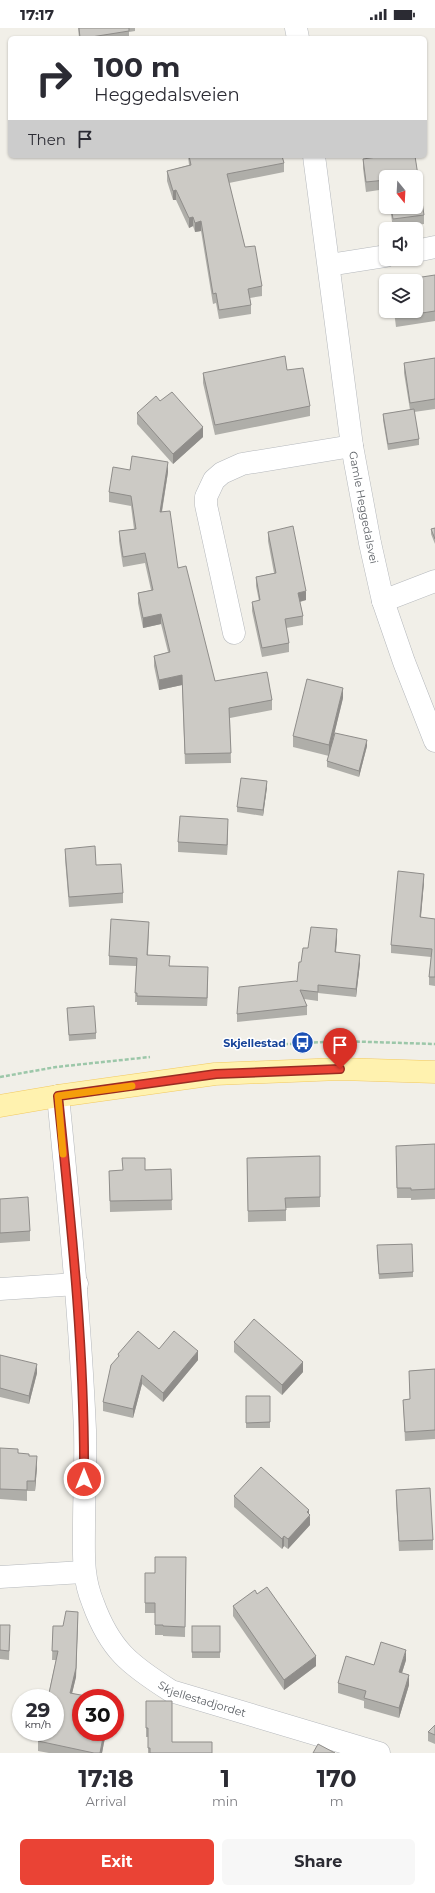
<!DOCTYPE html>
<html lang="en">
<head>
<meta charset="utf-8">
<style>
	:root { --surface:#fff; --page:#f7f7f7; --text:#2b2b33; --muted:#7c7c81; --accent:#ea4335 }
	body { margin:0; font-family:Montserrat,sans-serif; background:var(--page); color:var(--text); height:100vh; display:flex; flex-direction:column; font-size:15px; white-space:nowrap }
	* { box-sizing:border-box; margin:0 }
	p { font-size:13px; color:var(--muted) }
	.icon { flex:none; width:22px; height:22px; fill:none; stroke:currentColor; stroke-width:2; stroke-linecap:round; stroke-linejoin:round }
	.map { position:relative; height:1725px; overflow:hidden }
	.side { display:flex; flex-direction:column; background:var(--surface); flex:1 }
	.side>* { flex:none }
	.guide { position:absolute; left:8px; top:8px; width:419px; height:122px; border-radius:6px; box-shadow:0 1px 3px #0004; background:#fff; color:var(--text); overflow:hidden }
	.needle { width:26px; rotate:162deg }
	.fabs { position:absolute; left:379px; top:142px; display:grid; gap:8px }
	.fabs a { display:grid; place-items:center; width:44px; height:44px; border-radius:6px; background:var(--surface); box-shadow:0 1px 3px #0004; font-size:20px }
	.speed { position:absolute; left:12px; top:1661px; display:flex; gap:8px; font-size:20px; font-weight:700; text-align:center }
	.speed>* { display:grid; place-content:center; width:52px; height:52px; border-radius:50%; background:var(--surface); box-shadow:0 1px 3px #0004; line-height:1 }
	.speed small { font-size:10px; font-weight:400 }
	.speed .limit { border:6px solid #d22; background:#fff; color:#111 }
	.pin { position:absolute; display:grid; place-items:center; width:34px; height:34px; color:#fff; margin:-41px -17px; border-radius:50% 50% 50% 0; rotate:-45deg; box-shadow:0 0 4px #0007 }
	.pin .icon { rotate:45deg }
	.me { position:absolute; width:44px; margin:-22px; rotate:0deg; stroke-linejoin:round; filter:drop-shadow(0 0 3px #0008) }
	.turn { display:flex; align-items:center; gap:14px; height:84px; padding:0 20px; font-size:18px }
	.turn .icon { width:52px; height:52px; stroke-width:2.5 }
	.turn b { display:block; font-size:28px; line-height:34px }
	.then { display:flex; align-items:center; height:38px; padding:0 20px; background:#0003; gap:8px; font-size:15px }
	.eta { display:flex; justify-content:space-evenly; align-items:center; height:68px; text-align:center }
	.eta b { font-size:24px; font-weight:700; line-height:28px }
	.primary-button { display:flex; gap:8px; margin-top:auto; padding:8px 20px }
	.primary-button a { flex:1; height:46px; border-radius:6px; background:var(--accent); color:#fff; font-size:16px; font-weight:700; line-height:46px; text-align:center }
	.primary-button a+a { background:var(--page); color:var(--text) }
	.status { display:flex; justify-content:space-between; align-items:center; height:28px; padding:0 20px; background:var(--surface); direction:ltr }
	.status svg { height:11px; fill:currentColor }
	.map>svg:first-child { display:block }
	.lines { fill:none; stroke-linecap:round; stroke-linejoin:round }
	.minor-casing { stroke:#b5b8bc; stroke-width:23 }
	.major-casing { stroke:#f2c960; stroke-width:23 }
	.path { stroke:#9cc7a9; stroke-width:2.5; stroke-dasharray:4 2; stroke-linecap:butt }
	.minor { stroke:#fff; stroke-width:22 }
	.major { stroke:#fff2af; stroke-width:22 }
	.wall { fill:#afaea9 }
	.shaded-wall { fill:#8f8d8a }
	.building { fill:#cccac5; stroke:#8f8d8a }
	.route-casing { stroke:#982c22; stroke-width:10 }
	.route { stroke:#ea4335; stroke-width:7 }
	.slow { stroke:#f59e0b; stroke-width:7 }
	.labels { text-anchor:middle; stroke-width:3; stroke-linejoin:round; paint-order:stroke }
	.street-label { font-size:11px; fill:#5f6368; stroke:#fff }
	.transit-label { font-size:11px; font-weight:bold; fill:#164399; stroke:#fff; text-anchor:end }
</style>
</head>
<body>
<div class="status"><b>17:17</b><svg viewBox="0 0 49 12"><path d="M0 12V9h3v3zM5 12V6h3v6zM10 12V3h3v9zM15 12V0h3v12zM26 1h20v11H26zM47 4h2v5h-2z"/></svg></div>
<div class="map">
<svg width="435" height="1725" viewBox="0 0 435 1725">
	<rect width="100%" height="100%" fill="#f1efe8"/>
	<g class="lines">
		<defs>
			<g id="minor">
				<polyline points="296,0 298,10"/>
				<path id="s1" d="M314,128L352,418L370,515L383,573L404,634L435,713"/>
				<polyline points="416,223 435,219"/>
				<polyline points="329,237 386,228"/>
				<polyline points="383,573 435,553"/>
				<polyline points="234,605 206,477 206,469 214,452 222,445 242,436 352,418"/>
				<path id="s2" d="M58,1068C69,1179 80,1290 85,1402C86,1434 84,1466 84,1497C84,1526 82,1548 93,1575C110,1622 130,1637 171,1663L379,1725"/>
				<polyline points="0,1261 77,1256"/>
				<polyline points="0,1549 83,1544"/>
			</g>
			<polyline id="major" points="0,1078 58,1068 215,1046 340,1041 435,1044"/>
		</defs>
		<use href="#minor" class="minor-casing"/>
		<use href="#major" class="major-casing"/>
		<g class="path">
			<polyline points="272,1017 339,1013 435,1016"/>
			<polyline points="0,1049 56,1039 150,1029"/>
		</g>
		<use href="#minor" class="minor"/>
		<use href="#major" class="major"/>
	</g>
	<g class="wall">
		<polygon points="78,0 135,0 135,3 129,4 129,10 79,10"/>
		<polygon points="188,128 282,128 284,135 284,144 229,155 245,219 262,258 262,268 250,270 251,277 251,286 219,291 216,275 213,276 201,203 195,204 193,198 189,200 176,172 173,172 167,153 167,143 189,137"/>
		<polygon points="376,128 415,128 424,187 424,196 393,201 390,179 416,179 386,149 386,161 366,164 363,140 363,131 376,129"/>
		<polygon points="435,247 435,293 396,299 394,283 416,283"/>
		<polygon points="435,330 435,381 414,384 419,411 419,417 388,422 383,392 383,386 410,382 404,345 404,335"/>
		<polygon points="287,342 310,378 310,388 215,407 203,355 203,345"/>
		<polygon points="160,373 203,409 173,436 137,396 137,385"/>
		<polygon points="130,442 168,444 162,484 178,540 215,653 272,672 272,682 230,690 231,735 185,736 182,657 159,662 154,638 154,628 168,624 161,596 143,600 138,575 138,565 151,562 145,535 123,539 119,513 119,503 134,501 131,478 109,474 109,464"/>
		<polygon points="435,500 435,516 431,506 431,501"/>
		<polygon points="268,504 306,572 300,574 303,588 303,597 286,600 289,615 289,624 262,629 252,583 252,574 259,573 256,558 256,549 274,545 268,513"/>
		<polygon points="343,670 333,710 367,718 359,749 327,739 327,733 329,728 293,719 293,708"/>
		<polygon points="267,759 263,788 237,784 237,779"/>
		<polygon points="228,801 227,827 178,824 178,814"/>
		<polygon points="65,821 96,837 123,865 123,875 69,879 65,831"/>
		<polygon points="424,854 421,889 435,891 435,958 429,957 429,949 431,929 391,925 391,917"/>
		<polygon points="149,902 148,927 170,938 208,948 207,978 137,977 137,974 135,974 136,938 109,937 109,928"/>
		<polygon points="337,910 336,924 360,935 356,969 318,965 318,973 304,971 307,978 307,987 237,994 237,986 297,954 301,934 308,920"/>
		<polygon points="67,980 96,1005 96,1011 69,1013"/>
		<polygon points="435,1116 435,1171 411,1172 411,1170 397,1170 396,1128"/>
		<polygon points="320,1128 320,1179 286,1180 286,1193 248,1194 247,1130"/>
		<polygon points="171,1141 172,1182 110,1184 109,1143"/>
		<polygon points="0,1171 30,1203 30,1213 0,1215"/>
		<polygon points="377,1223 413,1244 413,1249 379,1251"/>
		<polygon points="234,1314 303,1344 282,1367 234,1324"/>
		<polygon points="159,1321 198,1332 163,1374 142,1356 133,1390 103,1383 103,1374 118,1330 118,1326"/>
		<polygon points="0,1327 37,1345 29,1376 0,1369"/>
		<polygon points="435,1341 435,1411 405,1413 403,1372 410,1371 409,1343"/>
		<rect x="246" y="1368" width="24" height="32"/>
		<polygon points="0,1420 29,1428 37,1439 35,1463 27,1463 27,1473 0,1471"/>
		<polygon points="396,1462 433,1512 433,1522 399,1523 396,1472"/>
		<polygon points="234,1468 309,1486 310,1497 288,1521 284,1518 282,1521 234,1479"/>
		<polygon points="186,1529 185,1609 163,1608 163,1607 155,1607 155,1585 145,1585 145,1545 155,1545"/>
		<polygon points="257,1566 316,1638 284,1662 233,1588 233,1578"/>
		<polygon points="78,1594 76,1649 72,1665 86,1670 81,1704 106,1704 102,1725 49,1725 38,1723 38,1713 56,1632 52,1632 53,1598 63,1598"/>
		<polygon points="0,1597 10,1606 9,1632 0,1631"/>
		<rect x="192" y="1598" width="28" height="32"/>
		<polygon points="406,1632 402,1645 409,1657 399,1690 364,1680 364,1673 338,1665 338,1655 374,1637"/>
		<polygon points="146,1673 172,1714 212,1725 148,1725 148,1709 146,1709"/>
		<polygon points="435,1697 435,1716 428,1713 428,1704"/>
	</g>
	<g class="shaded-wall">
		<polygon points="176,162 176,172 173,172 173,163"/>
		<polygon points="193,189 193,198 189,200 189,190"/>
		<polygon points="201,193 201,203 195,204 195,195"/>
		<polygon points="203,399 203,409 173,436 173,426"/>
		<polygon points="168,434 168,444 160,494 160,484"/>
		<polygon points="306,563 306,572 298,574 298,565"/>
		<polygon points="161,586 161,596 143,600 143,590"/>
		<polygon points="182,647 182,657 159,662 159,652"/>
		<polygon points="343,660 343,670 329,728 329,717"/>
		<polygon points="367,712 367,718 359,749 359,743"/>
		<polygon points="267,753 267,759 263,788 263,782"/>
		<polygon points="228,791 228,801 227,827 227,817"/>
		<polygon points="424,846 424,854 420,898 420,889"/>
		<polygon points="337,901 337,910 335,933 335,924"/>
		<polygon points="360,927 360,935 356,969 356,961"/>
		<polygon points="208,939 208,948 207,978 207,970"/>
		<polygon points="198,1323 198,1332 163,1374 163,1365"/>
		<polygon points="303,1334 303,1344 282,1367 282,1357"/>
		<polygon points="37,1336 37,1345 29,1376 29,1368"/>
		<polygon points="142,1347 142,1356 133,1390 133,1381"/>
		<polygon points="37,1428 37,1439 35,1463 35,1453"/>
		<polygon points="309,1482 309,1489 310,1487 310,1497 288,1521 288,1511"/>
		<polygon points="284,1508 284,1518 282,1521 282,1511"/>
		<polygon points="78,1584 76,1649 70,1674 70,1665"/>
		<polygon points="406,1622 406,1632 399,1654 399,1644"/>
		<polygon points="316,1628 316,1638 284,1662 284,1652"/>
		<polygon points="409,1647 409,1657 399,1690 399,1680"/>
		<polygon points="104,1704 106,1704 102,1725 100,1725"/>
	</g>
	<g class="building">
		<polygon points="79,0 129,0 129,3 85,10 80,10"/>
		<polygon points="189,128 282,128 284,135 227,146 245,219 255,218 262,258 248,261 251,277 219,282 216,265 213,266 201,193 195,195 193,189 189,190 176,162 173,163 167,143 191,137"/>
		<polygon points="377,128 415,128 424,187 393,191 391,179 416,179 416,149 386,149 386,152 366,154 363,131 377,129"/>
		<polygon points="435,247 435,283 396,289 395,283 416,283 416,253 396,253"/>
		<polygon points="285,328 287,342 303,340 310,378 215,397 203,345"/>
		<polygon points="435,330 435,371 410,375 404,335"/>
		<polygon points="172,364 203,399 173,426 137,385 156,368 160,373"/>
		<polygon points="414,381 419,411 388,416 383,386"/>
		<polygon points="132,428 168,434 160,484 170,483 178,540 186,538 215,653 267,644 272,672 229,680 231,725 185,726 182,647 159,652 154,628 170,624 161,586 143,590 138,565 153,562 145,525 123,529 119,503 136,501 131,468 109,464 113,439 130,442"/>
		<polygon points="293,498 306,563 298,565 303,588 285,591 289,615 262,620 252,574 260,572 256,549 276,545 268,504"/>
		<polygon points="435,500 435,511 431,501"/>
		<polygon points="307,651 343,660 329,717 293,708"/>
		<polygon points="335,705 367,712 359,743 327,733"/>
		<polygon points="241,750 267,753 263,782 237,779"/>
		<polygon points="180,788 228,791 227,817 178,814"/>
		<polygon points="95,818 96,837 121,836 123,865 69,869 65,821"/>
		<polygon points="398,843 424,846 420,889 435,891 435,949 429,949 432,921 391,917"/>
		<polygon points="111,891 149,894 147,927 170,928 169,938 208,939 207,970 137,968 137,965 135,965 137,930 109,928"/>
		<polygon points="311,899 337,901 335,924 360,927 356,961 318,957 318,964 300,962 307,978 237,986 239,959 296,953 297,954 299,934 301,934 303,920 308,920"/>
		<polygon points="94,978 96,1005 69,1007 67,980"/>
		<polygon points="435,1116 435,1161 411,1162 411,1160 397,1160 396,1118"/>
		<polygon points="320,1128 320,1169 285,1170 286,1182 248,1183 247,1130"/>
		<polygon points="122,1130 145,1130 145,1142 171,1141 172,1172 110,1173 109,1143 123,1142"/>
		<polygon points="28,1169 30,1203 0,1205 0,1171"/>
		<polygon points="412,1216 413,1244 379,1246 377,1217"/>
		<polygon points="254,1291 303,1334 282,1357 234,1314"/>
		<polygon points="138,1303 159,1321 174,1303 198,1323 163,1365 142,1347 133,1381 103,1374 111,1337 119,1328 118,1326"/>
		<polygon points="0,1327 37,1336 29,1368 0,1360"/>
		<polygon points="435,1341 435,1402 405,1404 403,1372 410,1371 409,1343"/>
		<polygon points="246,1368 270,1368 270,1394 246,1395"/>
		<polygon points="0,1420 18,1421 18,1425 29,1426 29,1428 37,1428 35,1453 27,1453 27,1462 0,1461"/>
		<polygon points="261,1439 309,1482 307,1484 310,1487 288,1511 284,1508 282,1511 234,1468"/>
		<polygon points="430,1460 433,1512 399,1513 396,1462"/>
		<polygon points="155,1529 186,1529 185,1599 163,1598 163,1597 155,1597 155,1575 145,1575 145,1545 155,1545"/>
		<polygon points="267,1559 316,1628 284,1652 233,1578 255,1562 257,1566"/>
		<polygon points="66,1583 78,1584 76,1640 70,1665 86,1668 86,1670 81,1670 81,1704 104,1704 100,1725 94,1725 38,1713 40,1704 55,1704 55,1670 48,1670 58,1623 52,1623 53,1598 63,1598"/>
		<polygon points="0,1597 10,1597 9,1623 0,1622"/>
		<rect x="192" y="1598" width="28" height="26"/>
		<polygon points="381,1614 406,1622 399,1644 409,1647 399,1680 364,1670 366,1663 338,1655 346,1628 374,1637"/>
		<polygon points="146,1673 172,1673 172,1714 212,1714 212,1725 150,1725 150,1720 148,1720 148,1700 146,1700"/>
		<polygon points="435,1697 435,1707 428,1704"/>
		<polygon points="318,1716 335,1725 313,1725"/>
	</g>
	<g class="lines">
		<defs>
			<path id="route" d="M84,1451C85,1322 71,1195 58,1068L216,1046L340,1041"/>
		</defs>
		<use href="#route" class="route-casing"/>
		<use href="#route" class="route"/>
		<polyline class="slow" points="63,1126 58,1068 132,1058"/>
	</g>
	<defs>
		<symbol id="bus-disc" viewBox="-11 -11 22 22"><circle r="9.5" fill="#1a4fb4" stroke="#fff"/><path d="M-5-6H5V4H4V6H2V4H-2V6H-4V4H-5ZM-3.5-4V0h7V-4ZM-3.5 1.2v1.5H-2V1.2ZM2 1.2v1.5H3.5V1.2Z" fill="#fff"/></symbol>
	</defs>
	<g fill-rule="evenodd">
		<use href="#bus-disc" x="290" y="1002" width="25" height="25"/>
	</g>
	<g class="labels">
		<g class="street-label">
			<text dy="4" stroke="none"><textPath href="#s1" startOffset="355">Gamle Heggedalsvei</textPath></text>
			<text dy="4" stroke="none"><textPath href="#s2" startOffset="662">Skjellestadjordet</textPath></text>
		</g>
		<g class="transit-label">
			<text x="286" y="1019">Skjellestad</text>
		</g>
	</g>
</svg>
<div class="fabs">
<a><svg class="needle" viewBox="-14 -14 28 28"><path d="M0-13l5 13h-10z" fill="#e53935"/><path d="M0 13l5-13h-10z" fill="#7c7c81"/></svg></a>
<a><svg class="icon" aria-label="sound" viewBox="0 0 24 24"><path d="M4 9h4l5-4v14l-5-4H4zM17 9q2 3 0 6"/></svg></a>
<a><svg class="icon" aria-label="layers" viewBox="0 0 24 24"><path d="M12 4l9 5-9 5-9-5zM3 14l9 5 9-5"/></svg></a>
</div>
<div class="speed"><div>29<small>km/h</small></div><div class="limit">30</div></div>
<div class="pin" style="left:340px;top:1041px;background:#d93025"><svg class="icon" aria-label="arrive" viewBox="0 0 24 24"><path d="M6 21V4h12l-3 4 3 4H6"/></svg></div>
<svg class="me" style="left:84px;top:1451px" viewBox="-20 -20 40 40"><circle r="17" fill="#ea4335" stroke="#fff" stroke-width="3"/><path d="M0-11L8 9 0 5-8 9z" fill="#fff"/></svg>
<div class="guide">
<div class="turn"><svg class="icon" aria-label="right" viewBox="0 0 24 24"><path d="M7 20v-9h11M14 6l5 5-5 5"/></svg><div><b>100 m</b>Heggedalsveien</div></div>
<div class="then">Then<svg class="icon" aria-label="arrive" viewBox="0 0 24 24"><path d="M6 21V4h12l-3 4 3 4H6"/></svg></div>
</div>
</div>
<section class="side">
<div class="eta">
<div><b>17:18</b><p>Arrival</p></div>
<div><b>1</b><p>min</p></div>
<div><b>170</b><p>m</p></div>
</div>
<div class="primary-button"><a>Exit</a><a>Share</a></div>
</section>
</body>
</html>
